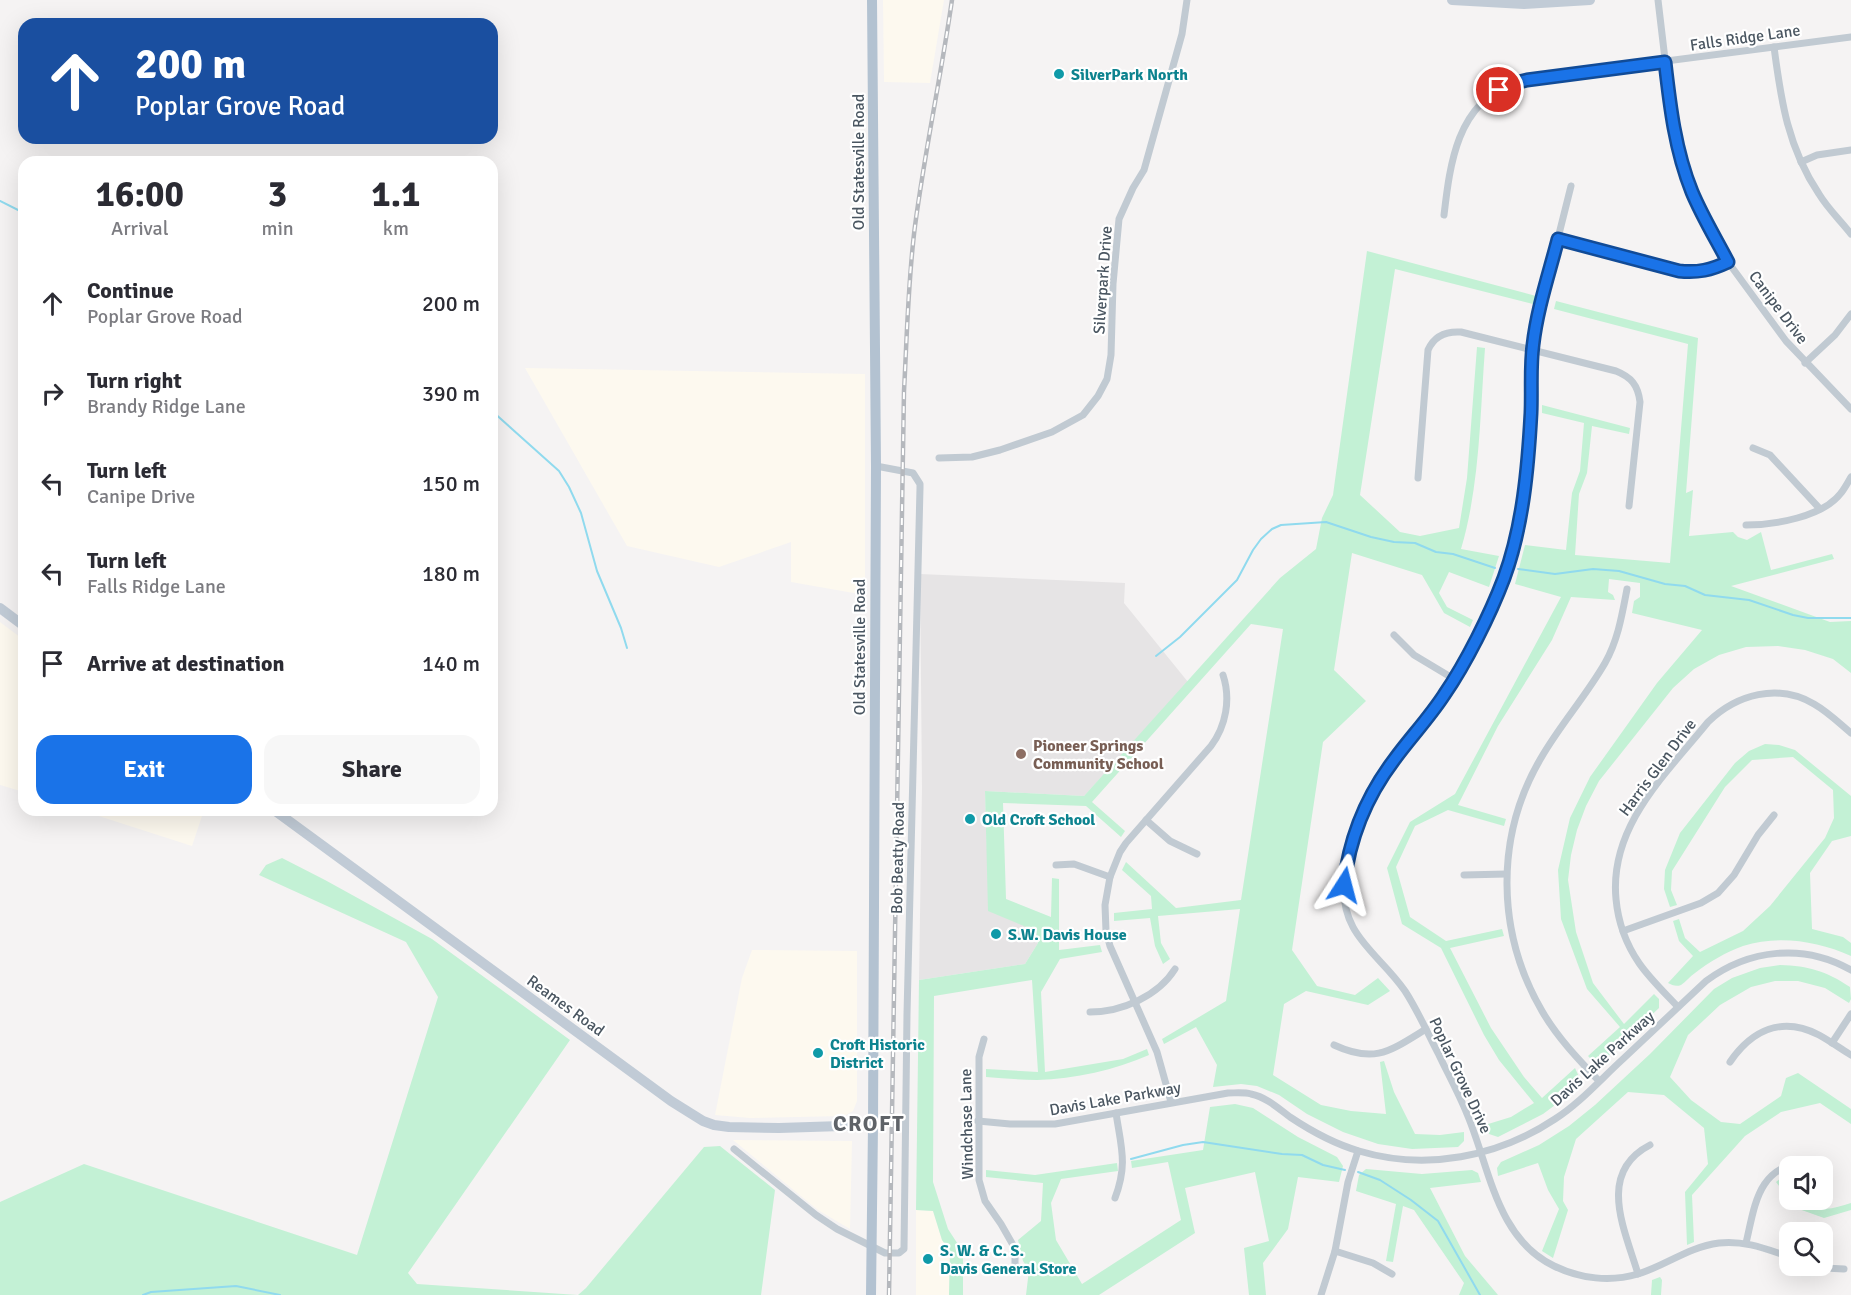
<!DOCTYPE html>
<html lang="en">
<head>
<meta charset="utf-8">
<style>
	:root { --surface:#fff; --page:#f7f7f7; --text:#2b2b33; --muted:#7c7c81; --accent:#1a73e8 }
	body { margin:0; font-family:Signika,sans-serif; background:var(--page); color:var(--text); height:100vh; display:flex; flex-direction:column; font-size:22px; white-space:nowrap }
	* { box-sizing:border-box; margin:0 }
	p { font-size:20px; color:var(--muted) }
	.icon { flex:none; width:33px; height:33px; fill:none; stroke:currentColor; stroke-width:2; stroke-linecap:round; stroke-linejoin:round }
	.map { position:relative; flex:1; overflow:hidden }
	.details { position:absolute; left:18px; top:156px; width:480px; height:660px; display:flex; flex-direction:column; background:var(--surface); border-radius:18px; box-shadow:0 6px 24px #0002 }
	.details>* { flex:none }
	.hud { position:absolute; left:18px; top:18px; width:480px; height:126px; border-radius:18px; box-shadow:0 6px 24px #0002; background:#1a4fa0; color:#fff; overflow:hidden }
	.buttons { position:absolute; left:1779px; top:1156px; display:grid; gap:12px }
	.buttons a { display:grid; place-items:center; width:54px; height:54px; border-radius:12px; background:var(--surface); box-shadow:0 6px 24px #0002; font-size:30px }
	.pin { position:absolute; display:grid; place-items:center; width:51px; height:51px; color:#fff; margin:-26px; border:3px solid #fff; border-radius:50%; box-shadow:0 2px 6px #0007 }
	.me { position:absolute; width:66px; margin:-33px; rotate:9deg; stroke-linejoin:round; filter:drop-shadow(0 0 4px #0008) }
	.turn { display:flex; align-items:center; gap:21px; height:126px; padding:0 18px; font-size:27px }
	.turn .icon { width:78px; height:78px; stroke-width:2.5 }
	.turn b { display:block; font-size:42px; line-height:51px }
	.eta { display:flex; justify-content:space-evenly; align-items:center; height:102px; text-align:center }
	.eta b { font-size:36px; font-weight:800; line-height:42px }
	.primary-button { display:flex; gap:12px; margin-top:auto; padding:12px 18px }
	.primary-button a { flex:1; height:69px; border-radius:18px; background:var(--accent); color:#fff; font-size:24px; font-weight:800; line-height:69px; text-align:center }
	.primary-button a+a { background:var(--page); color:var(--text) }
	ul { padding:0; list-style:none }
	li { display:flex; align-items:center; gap:18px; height:90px; padding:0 18px }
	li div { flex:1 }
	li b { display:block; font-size:22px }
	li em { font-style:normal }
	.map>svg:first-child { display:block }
	.commercial { fill:#fdf9ef }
	.education { fill:#e6e4e5 }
	.green { fill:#c3f1d5 }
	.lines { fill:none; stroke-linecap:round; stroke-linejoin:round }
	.stream { stroke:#90daee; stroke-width:2 }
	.street { stroke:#c1cad2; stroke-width:7 }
	.secondary { stroke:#c1cbd6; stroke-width:10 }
	.primary { stroke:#b3c2d1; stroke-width:10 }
	.rail-casing { stroke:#b5b8bd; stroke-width:4.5 }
	.rail { stroke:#fff; stroke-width:2; stroke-dasharray:7; stroke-linecap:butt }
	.route-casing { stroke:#114b97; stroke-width:15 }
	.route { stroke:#1a73e8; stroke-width:10 }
	.culture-dot { fill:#0f9aa8; stroke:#fff; stroke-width:2 }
	.education-dot { fill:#8d6e63; stroke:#fff; stroke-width:2 }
	.labels { text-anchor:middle; stroke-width:4.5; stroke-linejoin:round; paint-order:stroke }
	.street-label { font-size:16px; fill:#4a5661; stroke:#fff }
	.culture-label { font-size:16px; font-weight:bold; fill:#0d838f; stroke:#fff; text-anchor:start }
	.education-label { font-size:16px; font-weight:bold; fill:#785e54; stroke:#fff; text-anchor:start }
	.district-label { font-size:22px; font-weight:bold; letter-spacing:1.5px; fill:#5f6368; stroke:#fff }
</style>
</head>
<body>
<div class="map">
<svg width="1851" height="1295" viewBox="0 0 1851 1295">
	<rect width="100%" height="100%" fill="#f5f3f3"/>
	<g class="commercial">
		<polygon points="883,0 944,0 930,83 884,82"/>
		<polygon points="525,368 865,374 865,595 791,582 791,542 719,567 627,546"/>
		<polygon points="0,622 24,640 24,792 0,785"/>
		<polygon points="80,810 204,810 192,846"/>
		<polygon points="752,950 857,951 857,1101 853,1111 844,1116 750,1118 715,1115 742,978"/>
		<polygon points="733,1140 852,1141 850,1229 818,1210"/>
		<polygon points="916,1210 933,1211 942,1240 950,1251 949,1295 916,1295"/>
	</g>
	<polygon class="education" points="920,574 1125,583 1124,603 1188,682 1084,796 985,791 989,910 1037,931 1038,943 1025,964 919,980 922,788"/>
	<g class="green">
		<path d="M1367,251L1536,296L1533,304L1395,269L1360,495L1400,532L1420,536L1459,528L1467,478L1477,347L1485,348C1480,415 1480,485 1461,549L1499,556L1489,587L1449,572L1439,593L1447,607L1473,620L1470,627L1444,613L1422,575L1352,553L1334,670L1366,701L1323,742L1292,950L1317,986L1355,995L1378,978L1390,991L1368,1005L1306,991L1284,1004L1273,1075L1321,1105L1351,1111L1386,1114L1380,1062L1384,1061L1394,1092L1415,1134L1440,1135L1464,1132V1141L1458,1147L1412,1149L1378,1144L1343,1132L1307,1114L1279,1095L1257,1086L1241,1084L1213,1087L1217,1065L1196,1027L1164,1044L1162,1039L1226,1001L1240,909L1158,916L1161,943L1170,959L1163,964L1155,946L1150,918L1114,921V913L1152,909L1151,896L1122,870L1126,862L1176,908L1241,900L1283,629L1251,624L1092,802L1125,831L1121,837L1086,806L1003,803L1006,899L1051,917L1052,878L1059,879V950L1100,945L1102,952L1060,959L1041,992L1045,1072L1123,1059L1147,1049L1149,1055C1115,1070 1075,1079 1037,1080C1020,1080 1003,1078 986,1077V1069L1038,1072L1032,980L934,996L933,1182L948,1229L963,1252V1295H949L950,1251L942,1240L933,1211L916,1210L919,980L1025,964L1038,943L1036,931L988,911L985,791L1084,796L1280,578L1316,549L1322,518L1333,495L1335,480Z"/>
		<polygon points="1556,301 1698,338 1686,493 1693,490 1689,536 1733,532 1738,537 1747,540 1761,532 1771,570 1832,554 1834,559 1731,586 1830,622 1851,621 1851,673 1833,659 1805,650 1778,646 1746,647 1719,655 1694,669 1673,688 1599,781 1586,806 1577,830 1571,855 1568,880 1576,932 1593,983 1624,1024 1654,994 1659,999 1659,1008 1603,1061 1594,1062 1588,1056 1620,1027 1587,989 1561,919 1558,870 1570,818 1590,777 1657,683 1702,630 1632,613 1634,601 1640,597 1640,583 1609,579 1608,592 1613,595 1615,600 1571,597 1552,640 1498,726 1458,805 1506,819 1504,826 1448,810 1415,826 1396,867 1410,917 1446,941 1502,929 1504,936 1450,948 1491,1028 1524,1077 1542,1098 1575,1068 1580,1079 1578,1088 1543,1114 1498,1137 1489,1134 1485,1125 1511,1117 1534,1103 1499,1060 1484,1035 1441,948 1402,924 1387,868 1410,822 1455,794 1561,597 1515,584 1525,545 1566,550 1572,493 1580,471 1584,423 1542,413 1542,405 1630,428 1629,434 1592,426 1587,473 1579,494 1575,555 1670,563 1688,344 1554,309"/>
		<path d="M1765,744L1779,745L1795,750L1851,796V836L1832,841L1810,873L1812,929L1843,937L1851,943V956C1817,941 1779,935 1743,946C1726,952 1709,962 1695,973C1690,976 1686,982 1681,985C1676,987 1672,985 1668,983L1693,956L1679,941L1673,921L1679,919L1685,938L1700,952L1743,931L1770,906L1825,838L1834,818L1833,790L1793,757L1752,760L1725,787L1672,871L1671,890L1677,905L1670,907L1664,889L1665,870L1680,833L1735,763L1749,751Z"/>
		<polygon points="282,858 325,880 432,939 570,1040 408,1273 417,1284 578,1295 586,1288 704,1147 720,1146 775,1190 761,1295 0,1295 0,1202 84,1164 357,1255 438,997 406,942 259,875 266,865"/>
		<path d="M1780,965C1809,966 1826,971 1850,987L1851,999L1849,1003L1825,988L1798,981H1775L1751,987L1720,1005L1688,1035L1670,1077L1691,1100L1721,1122L1740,1124L1781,1096L1786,1078L1798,1073L1851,1109V1124L1820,1103L1781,1112L1745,1136L1692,1195L1694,1242L1687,1245L1685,1192L1708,1164L1704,1128L1664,1095L1628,1092L1576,1139L1564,1177L1563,1201L1568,1210L1553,1258L1542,1251L1559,1209L1548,1190L1538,1163L1498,1176L1497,1168L1501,1162L1539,1145L1569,1126L1595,1105L1650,1054L1714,989L1732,978L1760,968Z"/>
		<polygon points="1235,1104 1253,1108 1298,1137 1337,1157 1343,1166 1339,1182 1298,1177 1288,1229 1263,1263 1266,1295 1249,1295 1244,1248 1269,1241 1255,1172 1185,1188 1195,1233 1099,1295 1026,1295 1029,1270 1023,1261 1018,1240 1041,1221 1043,1183 986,1177 986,1170 1035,1175 1117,1163 1118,1171 1061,1179 1051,1203 1056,1240 1082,1284 1181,1220 1168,1162 1132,1168 1131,1161 1203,1150 1210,1107"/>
		<polygon points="1366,1169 1422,1174 1472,1170 1478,1173 1481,1182 1430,1188 1465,1256 1498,1295 1459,1295 1464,1283 1414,1210 1403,1206 1393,1262 1386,1261 1396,1204 1356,1191 1359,1175"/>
		<path d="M1786,1174L1789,1179L1790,1200H1805C1819,1214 1835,1208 1851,1203V1210L1824,1218L1796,1208L1776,1182Z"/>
		<polygon points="1660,1277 1662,1280 1661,1295 1651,1295 1652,1280"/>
	</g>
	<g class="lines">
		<g class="stream">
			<polyline points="0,201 24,213"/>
			<polyline points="492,411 559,471 569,487 581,513 597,571 621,628 627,648"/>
			<polyline points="1518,569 1555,574 1593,569 1619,571 1665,584 1685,586 1705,595 1749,600 1793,615 1808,618 1851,618"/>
			<polyline points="1156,656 1180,637 1237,580 1253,550 1261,539 1272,529 1281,525 1326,522 1371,537 1394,542 1415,543 1436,552 1453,554 1495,568"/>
			<polyline points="1131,1159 1183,1145 1203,1142 1282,1154 1302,1155 1323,1165 1345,1170"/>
			<polyline points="1358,1172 1380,1180 1411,1200 1438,1221 1480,1295"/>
			<polyline points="143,1295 151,1292 236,1286 280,1295"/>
		</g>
		<g class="street">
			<polyline points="1658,0 1673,127 1681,162 1701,211 1728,262 1786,341 1851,409"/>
			<path d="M1774,47C1781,101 1788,148 1819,194C1828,209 1841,221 1851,234"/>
			<polyline points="1801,162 1817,155 1851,150"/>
			<path d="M1571,186C1564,214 1557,242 1550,270C1544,293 1536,316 1533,340C1529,374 1531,408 1529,442C1526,507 1510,571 1481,630C1469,653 1457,678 1442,699C1426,721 1408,740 1392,762C1368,796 1348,838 1344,881C1340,936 1378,952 1405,991C1418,1011 1428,1034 1439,1055C1448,1074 1459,1094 1467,1114C1490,1168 1496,1238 1554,1266C1580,1279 1611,1282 1638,1274C1667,1265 1688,1247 1719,1243C1744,1240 1766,1249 1790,1257"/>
			<path d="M1444,215C1450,164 1457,104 1512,84C1529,78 1548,76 1566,74L1851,37"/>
			<path d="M1558,239L1679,271C1698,273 1711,270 1728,262"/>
			<polyline points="1805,363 1835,335 1851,314"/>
			<polyline points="1753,448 1770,455 1820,509"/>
			<polyline points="939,458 972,457 1000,450 1052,432 1083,415 1098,396 1107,379 1111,355 1113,284 1119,219 1133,188 1144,170 1182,34 1187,0"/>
			<path d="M1418,478L1428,350C1434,336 1445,331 1461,332L1616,371C1631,377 1638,385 1640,402L1629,506"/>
			<path d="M1746,525C1774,525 1823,517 1841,493C1845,488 1848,482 1851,477"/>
			<polyline points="1394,635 1414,655 1454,679"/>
			<polyline points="1146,820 1170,841 1197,854"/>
			<polyline points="1056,865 1074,864 1110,877"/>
			<polyline points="1464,875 1506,874"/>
			<polyline points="1623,931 1701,903 1718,893 1734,875 1758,835 1774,815"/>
			<path d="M1678,1007C1665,993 1650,979 1639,963C1626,944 1618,921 1616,899C1609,826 1666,774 1708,722C1737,694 1778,683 1814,704C1828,712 1839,723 1851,733"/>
			<path d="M1090,1012C1122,1012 1158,996 1175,969"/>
			<polyline points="984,1039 979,1057 979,1180 985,1201 1001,1224 1013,1245 1015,1256 1015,1272"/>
			<polyline points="1832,1043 1851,1014"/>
			<path d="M1334,1045C1375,1064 1390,1051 1426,1029"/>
			<path d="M1730,1062C1752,1030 1782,1016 1819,1035C1830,1041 1841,1049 1851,1055"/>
			<path d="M1599,1081C1578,1059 1557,1037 1542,1011C1496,932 1495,836 1541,758C1560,725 1586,696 1605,663C1618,640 1622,615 1627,589"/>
			<path d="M1171,1102L1157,1052L1110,946L1106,931L1105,905L1110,877L1120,852L1126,843L1211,746C1226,726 1231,699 1223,675"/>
			<path d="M978,1121L1010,1124H1055L1228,1093C1236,1093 1244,1092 1251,1094C1266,1097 1278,1108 1290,1117C1311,1131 1335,1144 1359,1151C1426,1171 1498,1157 1555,1119C1580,1103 1601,1079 1623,1059C1651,1033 1678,1007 1706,981C1749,949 1804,943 1851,970"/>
			<polyline points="734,1149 816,1215 837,1229 885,1253 899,1253 904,1249 907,1014 920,488 920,484 913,473 876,466"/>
			<path d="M1115,1198C1128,1164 1121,1147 1116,1113"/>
			<path d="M1746,1243C1756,1200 1758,1167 1809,1160"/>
			<polyline points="1335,1251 1373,1263 1392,1274"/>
			<polyline points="1818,1266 1825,1268 1844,1269"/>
			<path d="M1638,1274C1625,1230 1596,1173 1650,1145"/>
			<polyline points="1321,1295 1335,1251 1348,1182 1358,1151"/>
		</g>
		<g class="secondary">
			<polyline points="1452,0 1524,4 1590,0"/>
			<polyline points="0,608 24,626"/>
			<polyline points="274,810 671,1101 703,1121 714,1125 729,1127 779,1128 873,1125"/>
		</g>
		<polyline class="primary" points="871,1295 873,1125 876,466 872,0"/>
		<defs>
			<path id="rail" d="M889,1295L904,391C907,336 908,280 915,226C925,150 941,76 952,0"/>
		</defs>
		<use href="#rail" class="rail-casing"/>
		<use href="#rail" class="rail"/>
	</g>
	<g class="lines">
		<defs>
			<path id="route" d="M1344,885C1349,839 1366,797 1394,760C1410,738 1429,718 1444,695C1466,663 1490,615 1504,578C1523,526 1528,468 1531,413C1532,390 1530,367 1533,345C1537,309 1549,274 1558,239L1679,271C1698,273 1711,270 1728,262C1716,239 1702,216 1692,192C1675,150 1670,106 1665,62L1527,80L1511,84L1499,90"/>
		</defs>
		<use href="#route" class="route-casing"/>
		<use href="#route" class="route"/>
	</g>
	<g class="culture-dot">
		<circle cx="1059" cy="74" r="6"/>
		<circle cx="970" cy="819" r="6"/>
		<circle cx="996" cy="934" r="6"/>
		<circle cx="818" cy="1053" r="6"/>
		<circle cx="928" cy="1259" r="6"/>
	</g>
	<circle class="education-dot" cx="1021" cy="754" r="6"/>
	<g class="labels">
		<g class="street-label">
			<text transform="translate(1745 37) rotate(-8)" y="6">Falls Ridge Lane</text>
			<text transform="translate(858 162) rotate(-90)" y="6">Old Statesville Road</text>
			<text transform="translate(1102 280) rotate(-86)" y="6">Silverpark Drive</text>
			<text transform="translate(1779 307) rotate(53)" y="6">Canipe Drive</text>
			<text transform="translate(859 647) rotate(-90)" y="6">Old Statesville Road</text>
			<text transform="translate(1657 767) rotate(-53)" y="6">Harris Glen Drive</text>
			<text transform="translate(897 858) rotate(-89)" y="6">Bob Beatty Road</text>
			<text transform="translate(566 1005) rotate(36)" y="6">Reames Road</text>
			<text transform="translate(1602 1058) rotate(-42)" y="6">Davis Lake Parkway</text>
			<text transform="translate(1461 1075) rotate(65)" y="6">Poplar Grove Drive</text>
			<text transform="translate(1115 1098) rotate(-10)" y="6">Davis Lake Parkway</text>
			<text transform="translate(966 1124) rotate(-91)" y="6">Windchase Lane</text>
		</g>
		<g class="culture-label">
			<text x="1071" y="80">SilverPark North</text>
			<text x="982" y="825">Old Croft School</text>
			<text x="1008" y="940">S.W. Davis House</text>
			<text x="830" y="1050">Croft Historic<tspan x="830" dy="18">District</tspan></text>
			<text x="940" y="1256">S. W. &amp; C. S.<tspan x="940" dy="18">Davis General Store</tspan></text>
		</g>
		<g class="education-label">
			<text x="1033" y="751">Pioneer Springs<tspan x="1033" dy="18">Community School</tspan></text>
		</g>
		<g class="district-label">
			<text x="869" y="1131">CROFT</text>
		</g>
	</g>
</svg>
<div class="buttons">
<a><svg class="icon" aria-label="sound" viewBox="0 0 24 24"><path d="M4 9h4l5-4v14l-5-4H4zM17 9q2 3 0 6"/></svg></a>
<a><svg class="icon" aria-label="search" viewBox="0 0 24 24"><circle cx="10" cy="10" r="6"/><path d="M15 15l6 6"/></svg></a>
</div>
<div class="pin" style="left:1499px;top:90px;background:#d93025"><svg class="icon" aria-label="arrive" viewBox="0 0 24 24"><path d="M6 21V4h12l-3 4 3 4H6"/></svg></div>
<svg class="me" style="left:1344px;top:885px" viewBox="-20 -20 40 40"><path d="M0-17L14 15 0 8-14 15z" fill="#1a73e8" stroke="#fff" stroke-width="4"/></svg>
<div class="hud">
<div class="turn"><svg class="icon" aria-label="ahead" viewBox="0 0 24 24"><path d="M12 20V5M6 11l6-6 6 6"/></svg><div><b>200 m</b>Poplar Grove Road</div></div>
</div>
<section class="details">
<div class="eta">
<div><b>16:00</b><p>Arrival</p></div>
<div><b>3</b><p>min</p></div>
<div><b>1.1</b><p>km</p></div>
</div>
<ul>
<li><svg class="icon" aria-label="ahead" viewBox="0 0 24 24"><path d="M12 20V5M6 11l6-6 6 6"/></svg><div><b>Continue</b><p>Poplar Grove Road</p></div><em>200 m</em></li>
<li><svg class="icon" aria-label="right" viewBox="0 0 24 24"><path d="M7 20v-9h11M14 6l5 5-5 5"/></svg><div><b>Turn right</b><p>Brandy Ridge Lane</p></div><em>390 m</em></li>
<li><svg class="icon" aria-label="left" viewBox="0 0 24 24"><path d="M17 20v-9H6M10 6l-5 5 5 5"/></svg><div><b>Turn left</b><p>Canipe Drive</p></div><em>150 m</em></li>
<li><svg class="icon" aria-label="left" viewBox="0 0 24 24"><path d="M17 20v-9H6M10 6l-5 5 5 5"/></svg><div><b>Turn left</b><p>Falls Ridge Lane</p></div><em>180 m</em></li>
<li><svg class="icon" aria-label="arrive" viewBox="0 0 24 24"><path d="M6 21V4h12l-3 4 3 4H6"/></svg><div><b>Arrive at destination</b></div><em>140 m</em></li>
</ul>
<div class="primary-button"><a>Exit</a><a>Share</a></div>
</section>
</div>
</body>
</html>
